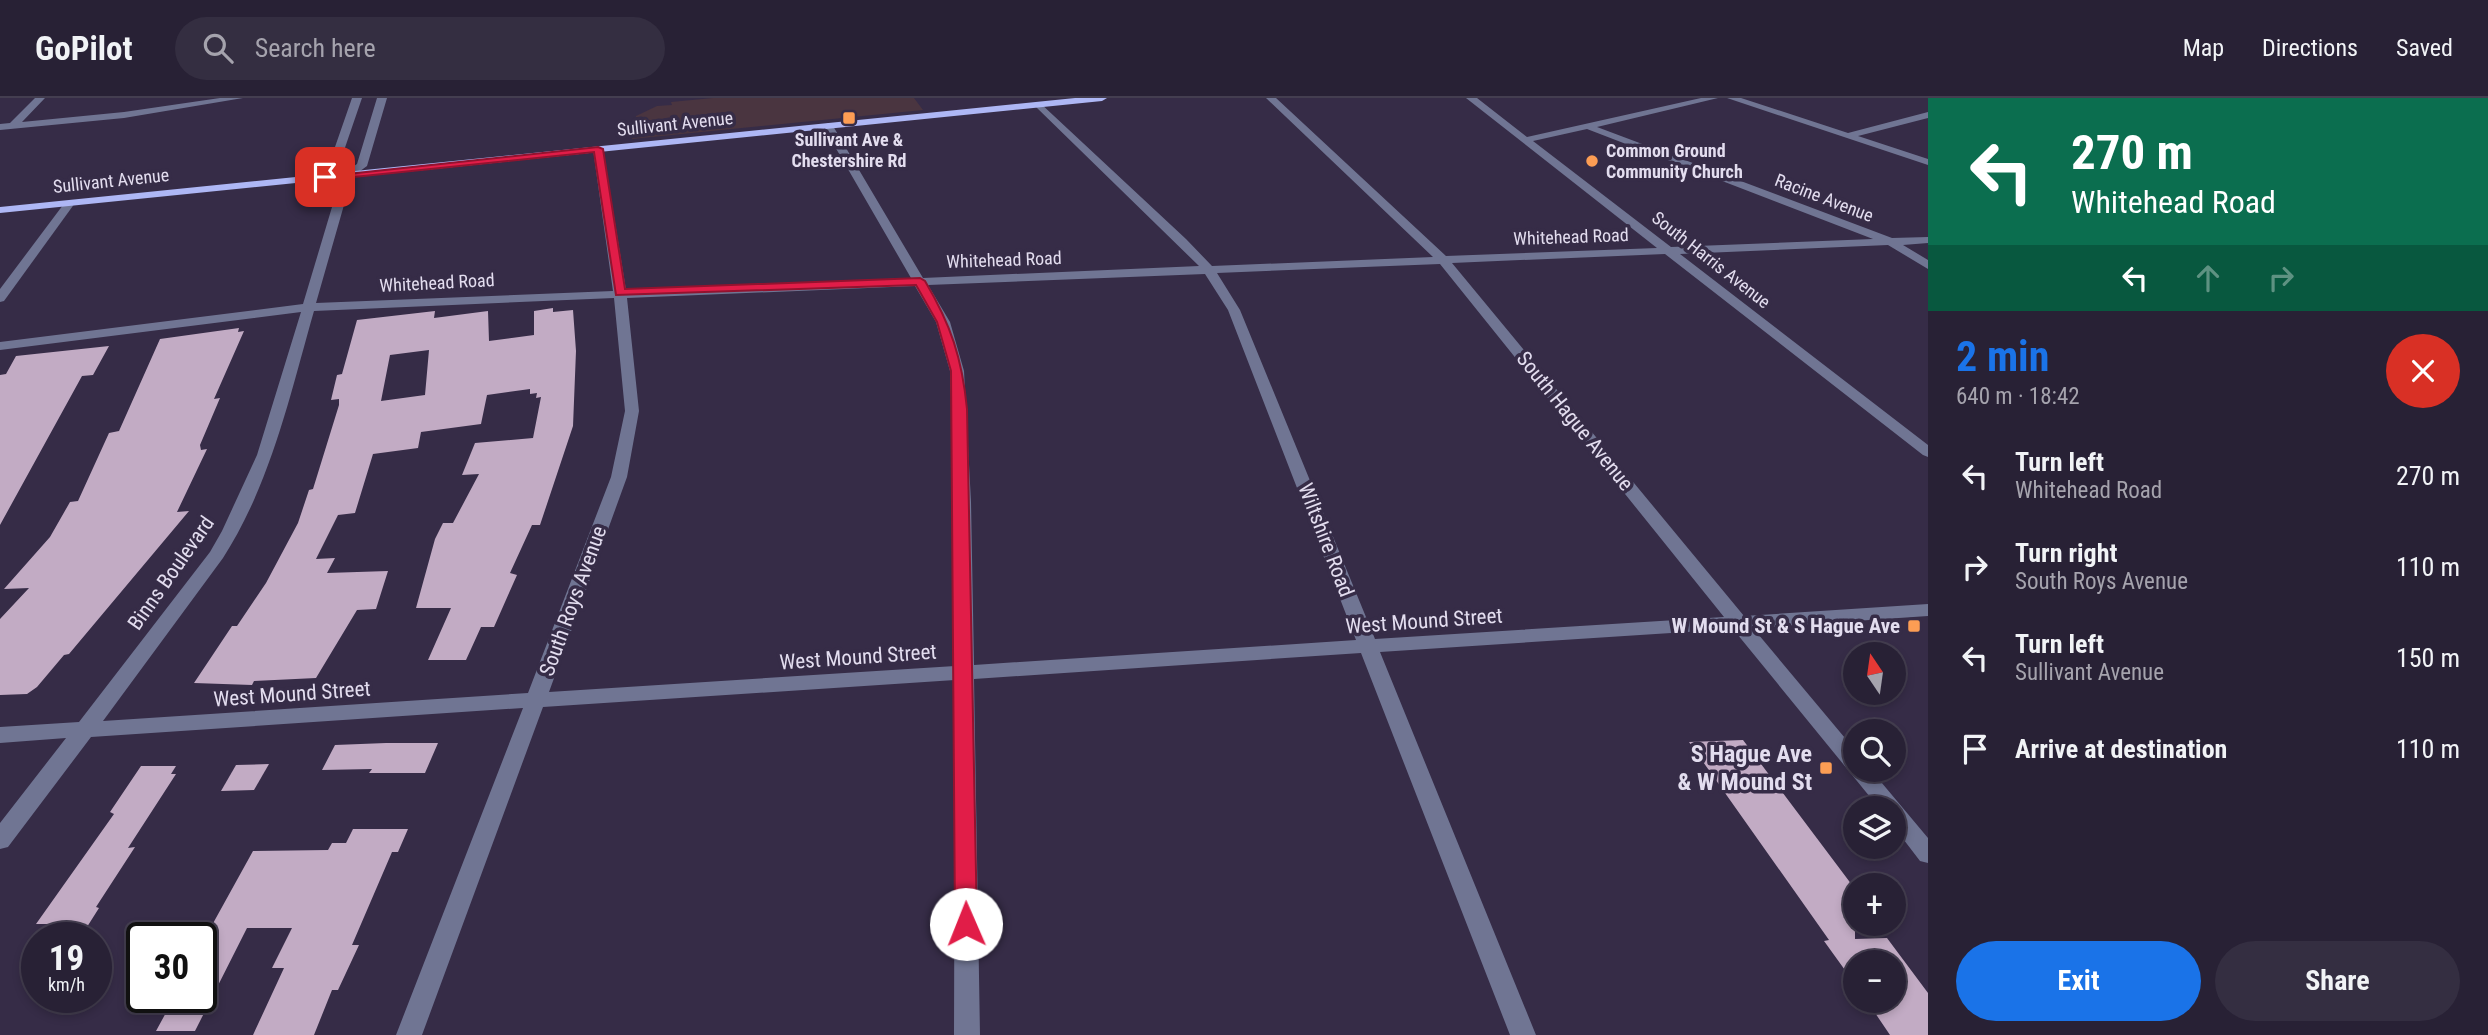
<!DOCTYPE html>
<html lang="en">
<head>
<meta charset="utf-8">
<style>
	:root { --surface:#282135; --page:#342e41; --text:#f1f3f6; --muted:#a5a3ad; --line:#443e50; --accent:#1a73e8 }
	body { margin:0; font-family:"Roboto Condensed",sans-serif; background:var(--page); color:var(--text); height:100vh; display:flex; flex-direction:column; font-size:26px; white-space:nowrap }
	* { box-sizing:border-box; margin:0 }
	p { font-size:23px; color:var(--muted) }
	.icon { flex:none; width:38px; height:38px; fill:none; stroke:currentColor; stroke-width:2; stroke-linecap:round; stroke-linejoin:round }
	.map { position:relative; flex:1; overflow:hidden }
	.sheet { display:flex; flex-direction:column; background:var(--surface); width:560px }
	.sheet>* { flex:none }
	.guide { background:#0b6e4f; color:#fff; overflow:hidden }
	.needle { width:46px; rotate:347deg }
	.tools { position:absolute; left:1843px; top:544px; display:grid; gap:14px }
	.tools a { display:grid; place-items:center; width:63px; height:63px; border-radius:50%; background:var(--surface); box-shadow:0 4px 10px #0003,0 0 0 2px var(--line); font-size:35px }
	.speed { position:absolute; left:21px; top:824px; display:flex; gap:14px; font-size:35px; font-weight:700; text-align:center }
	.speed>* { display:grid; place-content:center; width:91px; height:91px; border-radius:50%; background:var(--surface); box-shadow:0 4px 10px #0003,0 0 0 2px var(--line); line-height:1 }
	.speed small { font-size:18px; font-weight:400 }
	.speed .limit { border:4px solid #111; border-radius:10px; background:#fff; color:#111 }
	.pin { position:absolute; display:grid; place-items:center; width:60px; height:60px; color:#fff; margin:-30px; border-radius:14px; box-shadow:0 4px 10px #0006 }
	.me { position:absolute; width:77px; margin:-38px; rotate:359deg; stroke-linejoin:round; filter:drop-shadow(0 0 5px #0008) }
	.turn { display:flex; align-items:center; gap:24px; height:147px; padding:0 28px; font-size:32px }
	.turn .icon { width:91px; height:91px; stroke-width:2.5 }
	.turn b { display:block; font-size:49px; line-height:60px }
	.lanes { display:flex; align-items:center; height:66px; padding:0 28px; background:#0003; justify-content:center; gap:35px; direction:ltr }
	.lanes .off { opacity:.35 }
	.round { display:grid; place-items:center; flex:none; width:74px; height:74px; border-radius:37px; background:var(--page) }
	.head { display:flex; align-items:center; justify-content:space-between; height:119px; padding:0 28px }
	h1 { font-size:42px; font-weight:700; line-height:52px; color:var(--accent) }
	.action { display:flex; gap:14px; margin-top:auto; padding:14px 28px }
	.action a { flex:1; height:80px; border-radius:42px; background:var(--accent); color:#fff; font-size:28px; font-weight:700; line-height:80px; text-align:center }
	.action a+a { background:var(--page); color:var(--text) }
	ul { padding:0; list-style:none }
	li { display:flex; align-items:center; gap:21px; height:91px; padding:0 28px }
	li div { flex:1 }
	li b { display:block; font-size:26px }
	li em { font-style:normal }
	header { display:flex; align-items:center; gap:42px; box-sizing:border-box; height:98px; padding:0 35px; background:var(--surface); border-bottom:2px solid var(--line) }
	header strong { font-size:33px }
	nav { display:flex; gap:38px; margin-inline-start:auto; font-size:24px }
	.search { width:490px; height:63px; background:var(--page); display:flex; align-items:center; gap:18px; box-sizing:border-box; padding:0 24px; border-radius:38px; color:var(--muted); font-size:26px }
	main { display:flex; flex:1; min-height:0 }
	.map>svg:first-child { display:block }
	.green { fill:#4a3540 }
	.building { fill:#c2abc4; fill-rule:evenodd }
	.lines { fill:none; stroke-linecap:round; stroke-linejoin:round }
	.minor { fill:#707593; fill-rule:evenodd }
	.major { fill:#aeb7f5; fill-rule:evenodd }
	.route { fill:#e11d48; stroke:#92132f; stroke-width:2 }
	.poi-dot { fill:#fc9d54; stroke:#362c47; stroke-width:2.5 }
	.labels { text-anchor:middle; stroke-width:7; stroke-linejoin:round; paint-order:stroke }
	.far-street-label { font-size:18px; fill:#e3ddef; stroke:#362c47 }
	.far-poi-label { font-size:18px; font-weight:bold; fill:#e3ddef; stroke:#362c47 }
	.street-label { font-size:21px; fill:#e3ddef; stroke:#362c47 }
	.poi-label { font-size:21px; font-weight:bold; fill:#e3ddef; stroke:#362c47; text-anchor:end }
	.near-poi-label { font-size:24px; font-weight:bold; fill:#e3ddef; stroke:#362c47; text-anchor:end }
</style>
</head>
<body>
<header>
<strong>GoPilot</strong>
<div class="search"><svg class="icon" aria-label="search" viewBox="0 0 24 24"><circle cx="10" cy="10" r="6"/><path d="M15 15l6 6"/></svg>Search here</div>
<nav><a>Map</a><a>Directions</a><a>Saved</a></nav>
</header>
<main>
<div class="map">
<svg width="1928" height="937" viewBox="0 0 1928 937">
	<rect width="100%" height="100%" fill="#362c47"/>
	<polygon class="green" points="713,0 914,0 923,12 632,41 636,18 657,8 672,7 671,4"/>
	<g class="building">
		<path d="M553,210V214L573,212L576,253L573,328L540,427H532L510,475L517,477L494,529H481L466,562H428L451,510H416L435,441L443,425H453L479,376L462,377L475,345L533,340L541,299L536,300L537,295L530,296V291L487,297L481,326L421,334L418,350L373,356L355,415L338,417L316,461L335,460L327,475L388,473L376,511L357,512L316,580L254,583L252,587L194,585L232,528H237L266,485L298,425L309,392L313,391L339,307V301L331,302L337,277L342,276L357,222L435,213L434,220L488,213L489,243L534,237V213ZM429,252L425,297L381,303L390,257Z"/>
		<polygon points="239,230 238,234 244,233 214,301 220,300 200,347 201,352 207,351 177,414 189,413 69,556 64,557 37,589 27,596 0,597 0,521 29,490 4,491 50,439 70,404 78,403 109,335 119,333 160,241"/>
		<polygon points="109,248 93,277 82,278 0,427 0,277 6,276 16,258"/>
		<polygon points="1743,642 1855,791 1855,841 1887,840 1928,895 1928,937 1890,937 1867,903 1894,903 1894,864 1855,864 1855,886 1824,843 1829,842 1689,644"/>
		<polygon points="386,645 438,645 425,675 369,675 372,671 322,672 335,647"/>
		<polygon points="269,666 254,692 221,693 236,667"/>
		<polygon points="141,668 176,668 171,676 176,676 128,750 135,749 96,809 99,810 80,840 42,840 52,826 36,826 114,716 110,714"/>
		<polygon points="353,731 408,731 398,754 392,754 352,847 359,847 338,892 332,892 314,937 253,937 284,870 272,870 292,830 247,830 195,933 156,933 174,900 201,900 201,838 206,838 253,753 328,752 332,745 346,745"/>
	</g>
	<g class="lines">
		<g class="minor">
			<polygon points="35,0 45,0 22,24 124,14 220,0 243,0 124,20 0,32 0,26 10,25"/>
			<path d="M352,0H362L338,70L346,73L357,66L377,0H387L367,68L352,79L316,205L613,193L593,51L598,48L603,51L626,192L911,180L823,28L828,25L833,28L923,180L1199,168L1036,9V5L1039,4L1186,141L1212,168L1433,159L1266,0H1276L1446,158L1657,150L1466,0H1477L1527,39L1701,0H1718L1597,29L1892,140L1928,139V145L1903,147L1928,162V171L1888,147L1680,156L1928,347V359L1923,357L1665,156L1452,165L1744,518L1928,506V518L1753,530L1855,652V672H1871L1928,740V765L1920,763L1894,729V710H1879L1733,531L1380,554L1536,937H1510L1361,555L974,581L980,937H954L955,582L543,609L422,937H396L523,610L91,639L8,749L0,751V725L66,640L0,645V629L79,624L210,454L222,433L257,357L301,214L0,252V244L303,206L341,79L327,72ZM1587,31L1873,141L1671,149L1533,43ZM1440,166L1724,519L1375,541L1240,212L1217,175ZM1205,176L1228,212L1356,542L974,567L971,404L964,273L950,224L928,187ZM915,188L936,224L950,273L955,404V568L549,594L627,379L639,313L627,200ZM614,200L625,313L611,379L528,595L103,623L223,460C271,385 290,297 314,213Z"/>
			<polygon points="1727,0 1741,0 1848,35 1928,14 1928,20 1858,38 1928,61 1928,67"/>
			<polygon points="66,103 75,105 4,203 0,204 0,191"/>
		</g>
		<polygon class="major" points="1075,0 1107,0 1102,3 0,115 0,109"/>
	</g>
	<path class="route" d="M598,49L603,51L625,191L920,180L925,183C951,227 962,260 967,311L977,826L974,833L966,835L958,833L955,826L951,273L937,224L916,187L616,197L594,54L325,82L320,79Z"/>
	<g class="poi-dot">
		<rect x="842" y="13" width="14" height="14" rx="3.5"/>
		<circle cx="1592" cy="63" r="7"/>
		<rect x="1907" y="521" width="14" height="14" rx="3.5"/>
		<rect x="1819" y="663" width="14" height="14" rx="3.5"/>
	</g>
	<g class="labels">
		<g class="far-street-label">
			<text transform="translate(675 26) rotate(-6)" y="6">Sullivant Avenue</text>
			<text transform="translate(111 83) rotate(-6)" y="6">Sullivant Avenue</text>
			<text transform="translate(1824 100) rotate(21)" y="6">Racine Avenue</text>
			<text transform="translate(1571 139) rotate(-2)" y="6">Whitehead Road</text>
			<text transform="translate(1004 162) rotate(-2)" y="6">Whitehead Road</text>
			<text transform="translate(1711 162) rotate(38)" y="6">South Harris Avenue</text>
			<text transform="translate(437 185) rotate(-3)" y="6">Whitehead Road</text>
		</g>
		<g class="far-poi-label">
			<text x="849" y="48">Sullivant Ave &amp;<tspan x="849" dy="21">Chestershire Rd</tspan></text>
			<text x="1606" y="59" text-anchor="start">Common Ground<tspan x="1606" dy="21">Community Church</tspan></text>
		</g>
		<g class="street-label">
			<text transform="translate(1575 323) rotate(51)" y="7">South Hague Avenue</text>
			<text transform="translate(1326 442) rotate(69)" y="7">Wiltshire Road</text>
			<text transform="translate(171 475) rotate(-55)" y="7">Binns Boulevard</text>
			<text transform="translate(573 503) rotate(-70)" y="7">South Roys Avenue</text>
			<text transform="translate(1424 523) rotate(-4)" y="7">West Mound Street</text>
			<text transform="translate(858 559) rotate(-4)" y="7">West Mound Street</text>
			<text transform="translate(292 596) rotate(-4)" y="7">West Mound Street</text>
		</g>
		<g class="poi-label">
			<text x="1900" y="535">W Mound St &amp; S Hague Ave</text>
		</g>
		<g class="near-poi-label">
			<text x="1812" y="664">S Hague Ave<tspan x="1812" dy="28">&amp; W Mound St</tspan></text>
		</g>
	</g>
</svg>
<div class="tools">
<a><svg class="needle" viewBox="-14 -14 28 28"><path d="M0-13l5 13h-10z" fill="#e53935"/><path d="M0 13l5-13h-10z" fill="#a5a3ad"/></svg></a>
<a><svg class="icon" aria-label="search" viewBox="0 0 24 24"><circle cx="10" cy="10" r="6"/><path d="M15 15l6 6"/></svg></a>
<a><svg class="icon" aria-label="layers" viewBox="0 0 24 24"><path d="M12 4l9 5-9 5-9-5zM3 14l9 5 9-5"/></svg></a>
<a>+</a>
<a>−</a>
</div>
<div class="speed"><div>19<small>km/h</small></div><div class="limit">30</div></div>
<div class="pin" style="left:325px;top:79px;background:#d93025"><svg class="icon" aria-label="arrive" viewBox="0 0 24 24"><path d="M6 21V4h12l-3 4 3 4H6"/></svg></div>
<svg class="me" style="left:966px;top:826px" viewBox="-20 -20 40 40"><circle r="19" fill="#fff"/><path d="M0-13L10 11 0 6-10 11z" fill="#e11d48"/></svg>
</div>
<section class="sheet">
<div class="guide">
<div class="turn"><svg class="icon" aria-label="left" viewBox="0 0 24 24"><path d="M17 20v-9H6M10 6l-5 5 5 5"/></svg><div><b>270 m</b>Whitehead Road</div></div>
<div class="lanes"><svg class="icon" aria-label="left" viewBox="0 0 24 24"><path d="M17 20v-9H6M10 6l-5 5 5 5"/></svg><svg class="icon off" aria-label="ahead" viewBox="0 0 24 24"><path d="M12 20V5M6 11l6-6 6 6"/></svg><svg class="icon off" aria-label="right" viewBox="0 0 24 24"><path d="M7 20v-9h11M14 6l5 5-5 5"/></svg></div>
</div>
<div class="head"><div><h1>2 min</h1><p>640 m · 18:42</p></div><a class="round" style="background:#d93025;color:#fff"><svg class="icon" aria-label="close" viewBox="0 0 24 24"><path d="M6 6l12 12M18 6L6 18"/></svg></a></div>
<ul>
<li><svg class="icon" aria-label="left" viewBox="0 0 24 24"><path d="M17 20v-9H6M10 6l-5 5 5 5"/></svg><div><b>Turn left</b><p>Whitehead Road</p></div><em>270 m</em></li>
<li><svg class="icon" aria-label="right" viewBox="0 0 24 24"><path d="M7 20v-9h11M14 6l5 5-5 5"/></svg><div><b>Turn right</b><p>South Roys Avenue</p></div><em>110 m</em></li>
<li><svg class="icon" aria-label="left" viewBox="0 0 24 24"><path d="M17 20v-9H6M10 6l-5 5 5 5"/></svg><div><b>Turn left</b><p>Sullivant Avenue</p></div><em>150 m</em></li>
<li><svg class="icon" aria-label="arrive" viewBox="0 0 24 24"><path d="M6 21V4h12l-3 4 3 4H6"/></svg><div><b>Arrive at destination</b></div><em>110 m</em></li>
</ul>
<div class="action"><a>Exit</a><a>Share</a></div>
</section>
</main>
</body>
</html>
